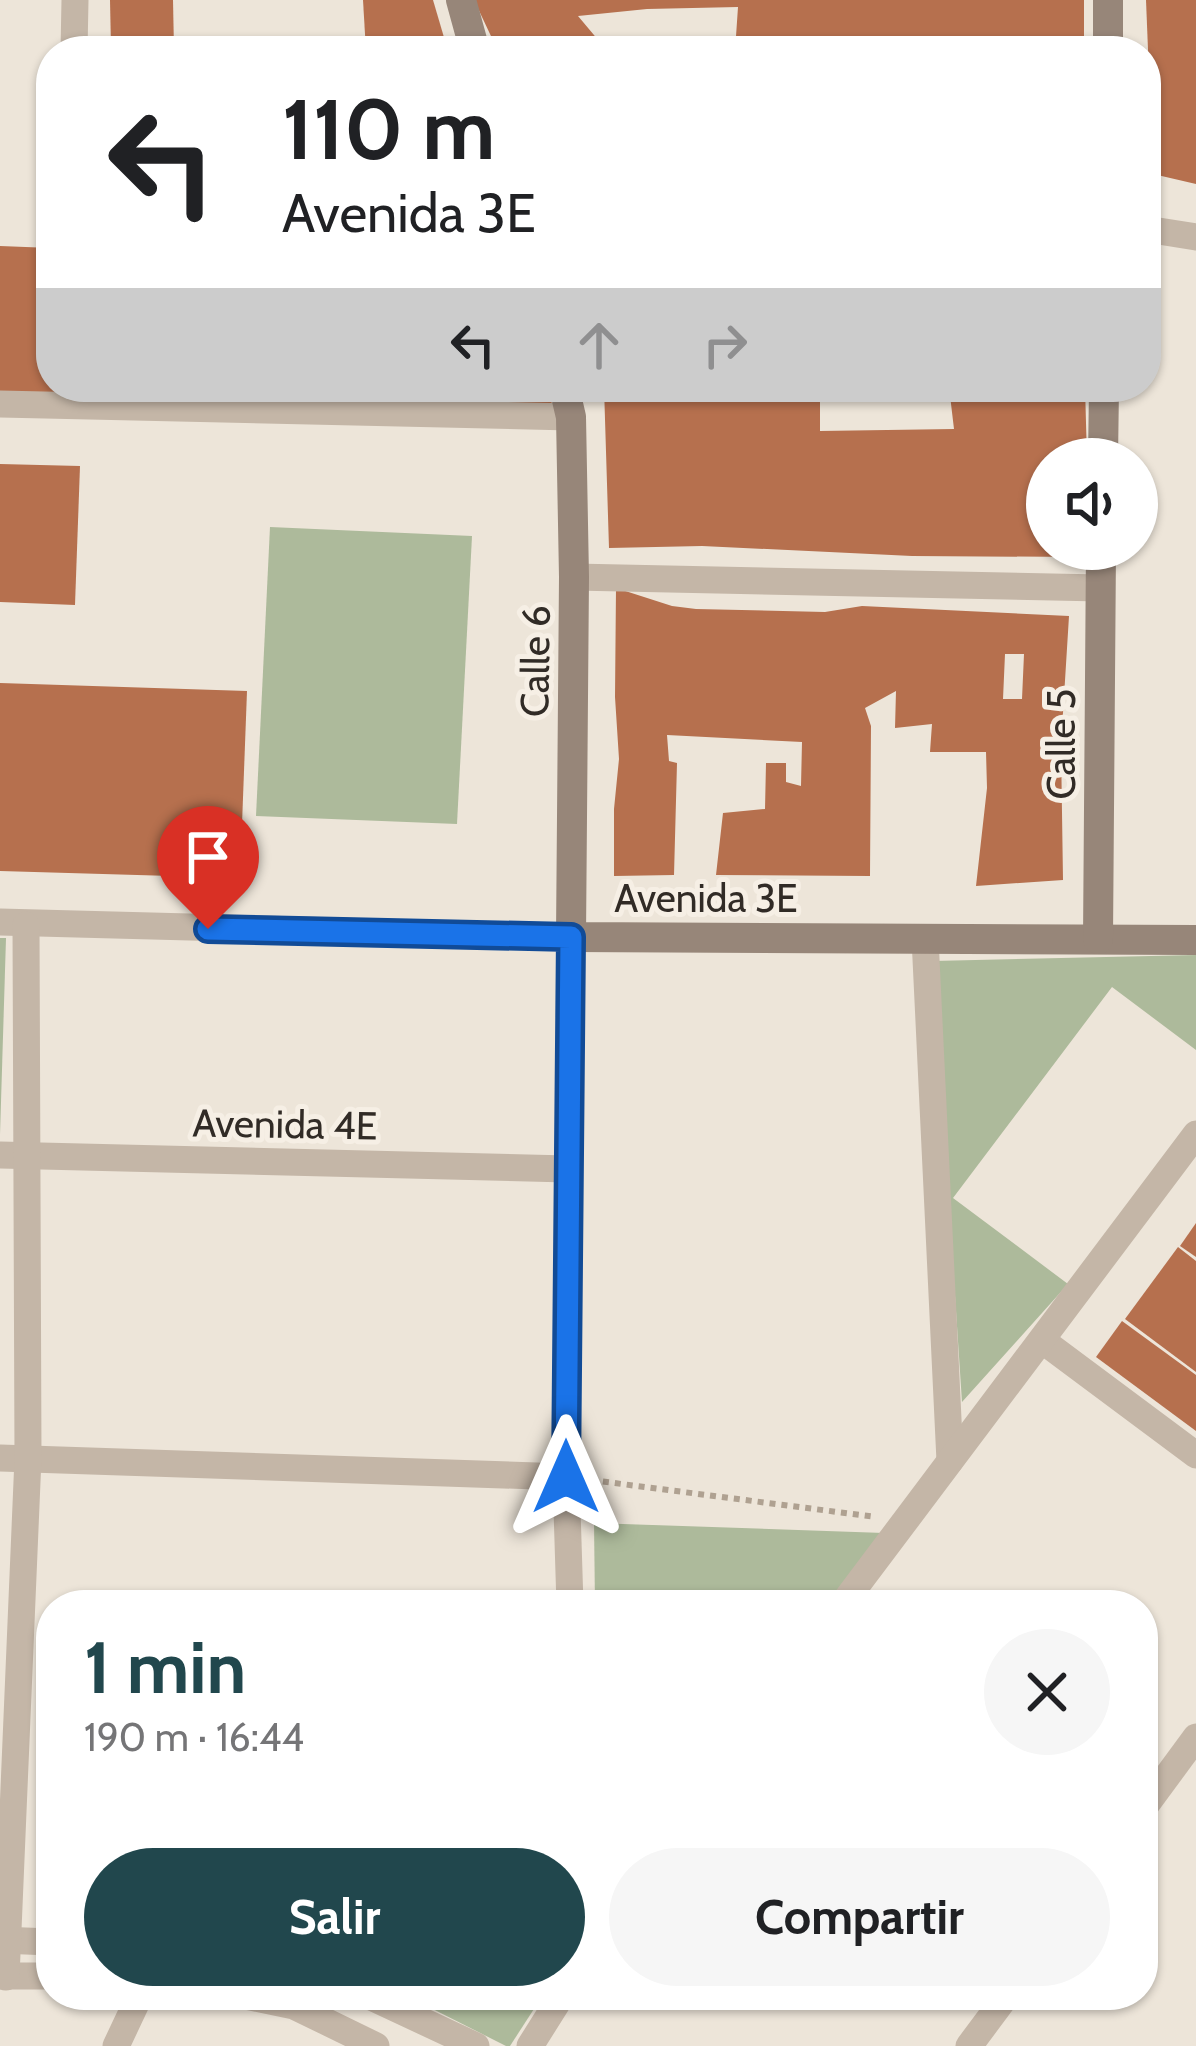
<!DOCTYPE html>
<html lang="es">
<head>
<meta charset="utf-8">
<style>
	:root { --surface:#fff; --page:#f6f6f6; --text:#202124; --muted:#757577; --accent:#21474d }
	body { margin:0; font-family:Cabin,sans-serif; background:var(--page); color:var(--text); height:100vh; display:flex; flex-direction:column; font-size:45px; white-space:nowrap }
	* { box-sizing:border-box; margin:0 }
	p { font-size:39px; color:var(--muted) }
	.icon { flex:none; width:66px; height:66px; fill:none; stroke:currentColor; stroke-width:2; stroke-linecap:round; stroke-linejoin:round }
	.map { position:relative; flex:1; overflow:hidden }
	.side { position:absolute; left:36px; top:1590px; width:1122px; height:420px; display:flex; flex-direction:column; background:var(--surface); border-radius:48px; box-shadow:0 3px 9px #0004 }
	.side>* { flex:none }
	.hud { position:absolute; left:36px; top:36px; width:1125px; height:366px; border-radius:48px; box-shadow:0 3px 9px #0004; background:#fff; color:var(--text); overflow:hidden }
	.buttons { position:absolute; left:1026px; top:438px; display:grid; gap:24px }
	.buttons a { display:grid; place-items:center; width:132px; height:132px; border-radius:50%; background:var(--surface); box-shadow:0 3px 9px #0004; font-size:60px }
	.pin { position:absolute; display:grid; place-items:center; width:102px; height:102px; color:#fff; margin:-123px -51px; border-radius:50% 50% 50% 0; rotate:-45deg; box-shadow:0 0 12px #0007 }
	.pin .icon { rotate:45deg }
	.me { position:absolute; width:132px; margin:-66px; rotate:0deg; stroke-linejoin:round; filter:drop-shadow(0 0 9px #0008) }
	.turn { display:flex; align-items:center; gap:42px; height:252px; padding:0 48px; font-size:54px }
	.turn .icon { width:156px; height:156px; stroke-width:2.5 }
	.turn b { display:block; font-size:84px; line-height:102px }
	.lanes { display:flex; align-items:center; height:114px; padding:0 48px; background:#0003; justify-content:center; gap:60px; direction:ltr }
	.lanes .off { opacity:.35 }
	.round { display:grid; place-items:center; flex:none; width:126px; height:126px; border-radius:63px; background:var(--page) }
	.overview { display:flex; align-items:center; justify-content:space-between; height:204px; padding:0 48px }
	h1 { font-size:72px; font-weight:700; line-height:90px; color:var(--accent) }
	.primary-button { display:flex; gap:24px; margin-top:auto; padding:24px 48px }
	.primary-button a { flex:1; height:138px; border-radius:72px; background:var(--accent); color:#fff; font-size:48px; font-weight:700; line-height:138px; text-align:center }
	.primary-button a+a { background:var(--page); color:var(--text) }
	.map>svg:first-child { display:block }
	.green { fill:#adba9b }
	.building { fill:#b6704e; fill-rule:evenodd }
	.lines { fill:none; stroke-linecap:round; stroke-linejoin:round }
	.path { stroke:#afa191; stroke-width:6; stroke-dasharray:6 6; stroke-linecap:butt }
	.street { stroke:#c4b6a7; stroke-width:27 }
	.secondary { stroke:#978679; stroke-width:30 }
	.route-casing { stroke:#114b97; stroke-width:30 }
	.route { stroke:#1a73e8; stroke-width:21 }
	.labels { text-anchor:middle; stroke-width:10; stroke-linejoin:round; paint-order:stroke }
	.street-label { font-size:39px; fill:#312b26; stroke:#f6efe5 }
</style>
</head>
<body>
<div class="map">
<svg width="1196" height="2046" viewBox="0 0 1196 2046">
	<rect width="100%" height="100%" fill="#ede5d9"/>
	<g class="green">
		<polygon points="270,527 472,536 457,824 256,816"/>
		<polygon points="0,938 6,938 0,1135"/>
		<polygon points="1196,955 1196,1050 1112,987 953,1198 1068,1284 962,1402 933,961"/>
		<polygon points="594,1523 884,1533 831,1605 595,1605"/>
		<polygon points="405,1995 543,1995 510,2046 506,2046"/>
	</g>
	<g class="building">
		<polygon points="110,0 173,0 174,50 111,48"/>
		<polygon points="363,0 433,0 448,51 366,51"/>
		<polygon points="474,0 1084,0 1084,51 735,51 738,7 647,9 578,16 599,41 568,51 498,51"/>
		<polygon points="1146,0 1196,0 1196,184 1153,174"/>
		<polygon points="0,246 51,248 51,387 300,387 301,400 0,395"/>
		<polygon points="365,387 547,387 553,407 365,401"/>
		<polygon points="604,387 820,390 820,431 954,429 949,387 1085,387 1087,459 1047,459 1047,549 1082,549 1081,557 912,556 702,546 609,548"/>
		<polygon points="0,464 80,466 75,605 0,602"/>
		<path d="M616,588L672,606L696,609L825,612L862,606L1069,616L1061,745L1063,880L976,886L987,788L986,752H930L932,724L895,728L896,691L865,708L871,726L870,876L716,875L723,813L765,809L766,763H786V782L801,786L802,742L667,735L669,761L677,763L674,875L614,876V809L619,759L615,697ZM1005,654H1024L1022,699H1003Z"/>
		<polygon points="0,683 247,691 240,878 0,871"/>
		<polygon points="1196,1223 1196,1257 1180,1246"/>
		<polygon points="1178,1247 1196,1261 1196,1372 1125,1319"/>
		<polygon points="1122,1321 1196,1375 1196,1431 1096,1357"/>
		<polygon points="39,1856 51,1856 51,1907 40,1907"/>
	</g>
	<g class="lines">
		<polyline class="path" points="591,1480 876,1517"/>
		<g class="street">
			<polyline points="74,51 75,0"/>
			<polyline points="1146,229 1196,237"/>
			<polyline points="0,404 571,417"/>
			<polyline points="574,577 1101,588"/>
			<polyline points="0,922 571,937 566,1477 570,1605"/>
			<polyline points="925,938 950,1461"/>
			<polyline points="0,1155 568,1169"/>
			<polyline points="1043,1341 1196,1455"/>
			<polyline points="0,1458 566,1477"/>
			<polyline points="842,1605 1196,1134"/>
			<polyline points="1143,1809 1196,1737"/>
			<polyline points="0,1940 51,1942"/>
			<polyline points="0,1976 51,1976"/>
			<polyline points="6,1977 28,1458 26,925"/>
			<polyline points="241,1995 294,2006 376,2046"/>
			<polyline points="367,1995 476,2046"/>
			<polyline points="116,2046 140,1995"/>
			<polyline points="530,2046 562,1995"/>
			<polyline points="969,2046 1007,1995"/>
		</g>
		<g class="secondary">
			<polyline points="461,0 475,51"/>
			<polyline points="1108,51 1108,0"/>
			<polyline points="564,387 571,417 574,577 571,937 1196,940"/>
			<polyline points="1103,459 1104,387"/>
			<polyline points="1098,939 1101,549"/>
		</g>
	</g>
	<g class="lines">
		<defs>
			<polyline id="route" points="208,929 571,937 566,1477"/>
		</defs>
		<use href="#route" class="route-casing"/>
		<use href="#route" class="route"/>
	</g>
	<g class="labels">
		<g class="street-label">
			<text transform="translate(535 661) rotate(-89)" y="14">Calle 6</text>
			<text transform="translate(1061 744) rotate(-90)" y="14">Calle 5</text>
			<text x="706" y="912">Avenida 3E</text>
			<text transform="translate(285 1124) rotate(1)" y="14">Avenida 4E</text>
		</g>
	</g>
</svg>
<div class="buttons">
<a><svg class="icon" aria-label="sound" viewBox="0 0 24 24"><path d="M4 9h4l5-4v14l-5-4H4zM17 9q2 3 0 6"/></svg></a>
</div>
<div class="pin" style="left:208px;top:929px;background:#d93025"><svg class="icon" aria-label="arrive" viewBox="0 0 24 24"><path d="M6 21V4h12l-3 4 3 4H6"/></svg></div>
<svg class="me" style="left:566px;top:1477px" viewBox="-20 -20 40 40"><path d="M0-17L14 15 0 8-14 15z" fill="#1a73e8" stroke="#fff" stroke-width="4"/></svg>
<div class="hud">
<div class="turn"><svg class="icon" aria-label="left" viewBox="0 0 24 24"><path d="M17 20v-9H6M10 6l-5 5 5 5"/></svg><div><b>110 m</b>Avenida 3E</div></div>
<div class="lanes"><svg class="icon" aria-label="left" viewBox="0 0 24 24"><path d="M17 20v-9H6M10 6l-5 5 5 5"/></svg><svg class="icon off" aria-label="ahead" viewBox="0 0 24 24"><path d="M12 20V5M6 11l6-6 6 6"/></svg><svg class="icon off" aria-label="right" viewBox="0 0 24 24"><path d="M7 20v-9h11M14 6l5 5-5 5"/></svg></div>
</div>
<section class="side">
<div class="overview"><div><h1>1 min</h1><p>190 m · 16:44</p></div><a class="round"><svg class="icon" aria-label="close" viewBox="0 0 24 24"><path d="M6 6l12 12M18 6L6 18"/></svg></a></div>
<div class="primary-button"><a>Salir</a><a>Compartir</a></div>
</section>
</div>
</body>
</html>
